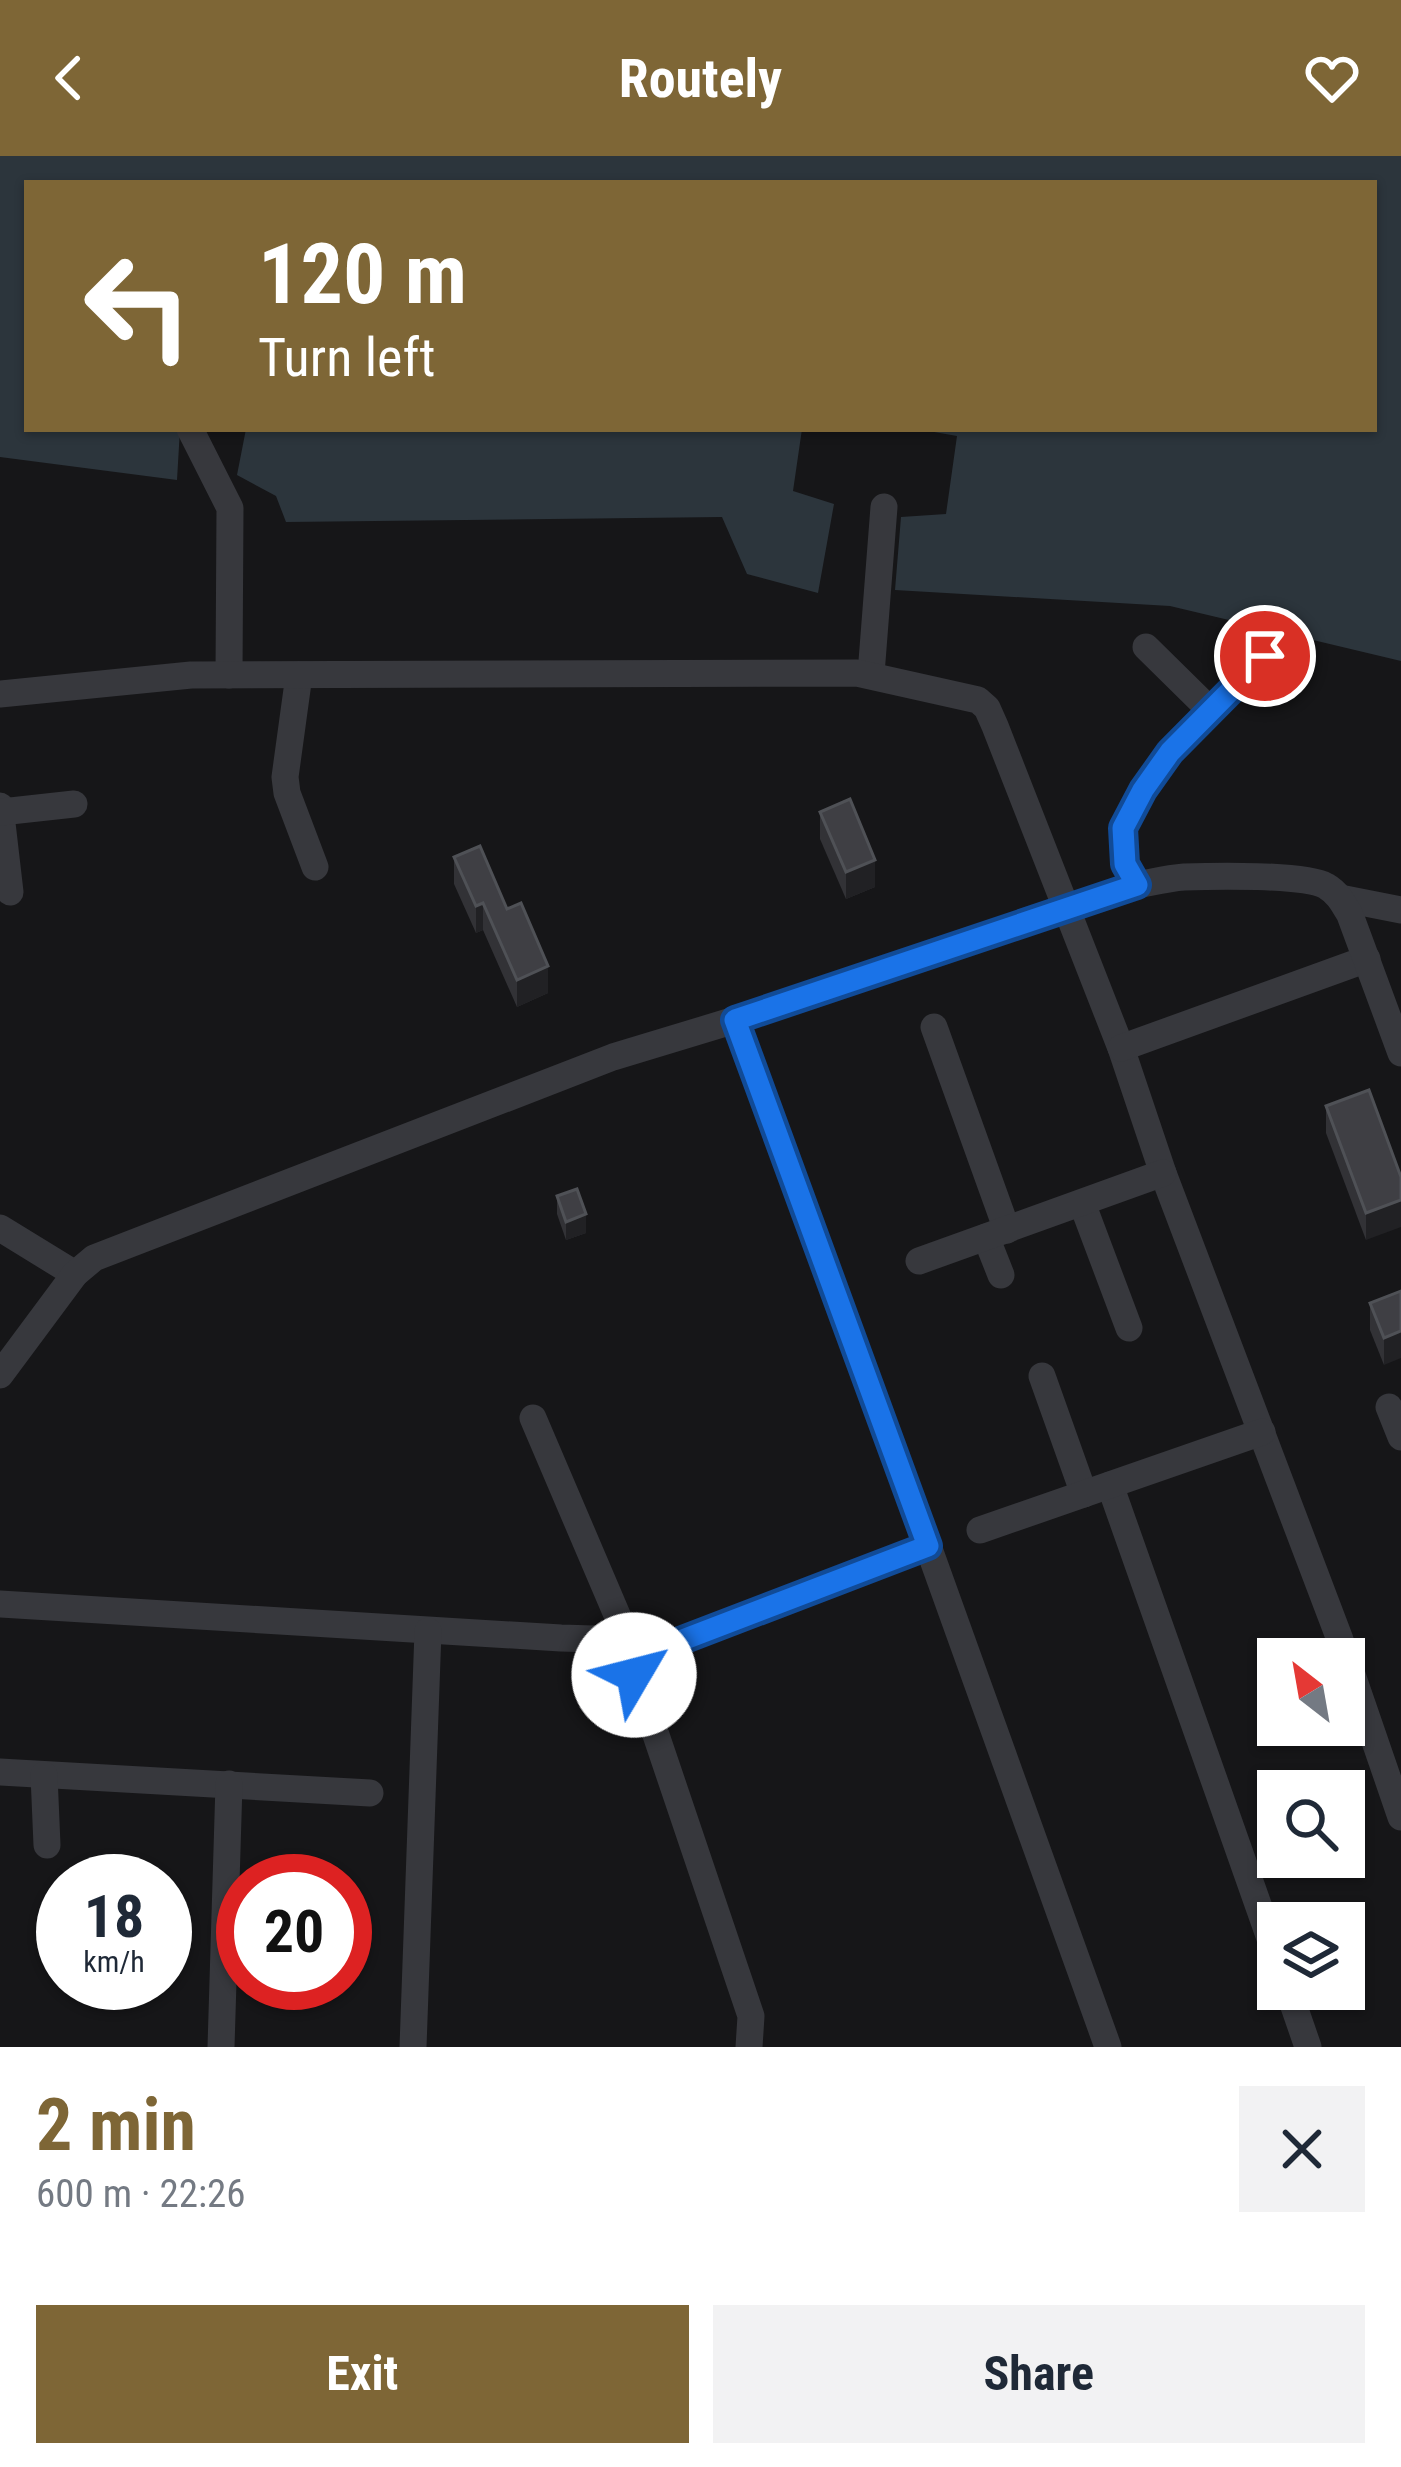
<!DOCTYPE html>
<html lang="en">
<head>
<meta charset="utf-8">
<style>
	:root { --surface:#fff; --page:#f2f2f3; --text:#1f2937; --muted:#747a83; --accent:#7e6636 }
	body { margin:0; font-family:"Roboto Condensed",sans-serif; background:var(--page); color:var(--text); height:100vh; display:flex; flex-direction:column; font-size:45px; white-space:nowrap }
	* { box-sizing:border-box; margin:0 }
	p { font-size:39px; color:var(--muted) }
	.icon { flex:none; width:66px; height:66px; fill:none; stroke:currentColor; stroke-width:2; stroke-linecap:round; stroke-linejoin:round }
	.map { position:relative; height:1891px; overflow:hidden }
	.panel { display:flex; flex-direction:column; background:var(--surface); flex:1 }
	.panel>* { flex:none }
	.guide { position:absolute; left:24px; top:24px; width:1353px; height:252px; border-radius:0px; box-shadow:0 3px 9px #0004; background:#7e6636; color:#fff; overflow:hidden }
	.needle { width:78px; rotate:329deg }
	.fabs { position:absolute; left:1257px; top:1482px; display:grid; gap:24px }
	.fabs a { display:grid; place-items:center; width:108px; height:108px; border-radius:0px; background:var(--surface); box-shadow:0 3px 9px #0004; font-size:60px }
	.speed { position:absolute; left:36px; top:1698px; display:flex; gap:24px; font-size:60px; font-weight:700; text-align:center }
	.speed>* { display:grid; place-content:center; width:156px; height:156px; border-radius:50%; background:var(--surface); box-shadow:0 3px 9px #0004; line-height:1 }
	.speed small { font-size:30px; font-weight:400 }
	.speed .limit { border:18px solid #d22; background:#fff; color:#111 }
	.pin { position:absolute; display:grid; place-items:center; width:102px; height:102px; color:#fff; margin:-51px; border:6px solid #fff; border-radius:50%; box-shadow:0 3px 12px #0007 }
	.me { position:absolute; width:132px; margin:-66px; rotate:53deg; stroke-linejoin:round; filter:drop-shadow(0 0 9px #0008) }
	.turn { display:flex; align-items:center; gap:42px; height:252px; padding:0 36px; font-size:54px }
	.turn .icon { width:156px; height:156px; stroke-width:2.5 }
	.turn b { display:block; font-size:84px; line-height:102px }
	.round { display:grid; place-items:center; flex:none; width:126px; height:126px; border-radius:0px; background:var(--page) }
	.head { display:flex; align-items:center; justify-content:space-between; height:204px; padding:0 36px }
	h1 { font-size:72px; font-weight:700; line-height:90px; color:var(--accent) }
	.primary-button { display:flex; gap:24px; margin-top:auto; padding:24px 36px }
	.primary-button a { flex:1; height:138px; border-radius:0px; background:var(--accent); color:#fff; font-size:48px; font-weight:700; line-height:138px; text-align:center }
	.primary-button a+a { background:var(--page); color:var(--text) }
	header { display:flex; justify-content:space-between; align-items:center; height:156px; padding:0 36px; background:var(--accent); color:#fff; font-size:54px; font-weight:700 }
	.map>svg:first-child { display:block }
	.water { fill:#2c353c }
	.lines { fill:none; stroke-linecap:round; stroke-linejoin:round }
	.minor { stroke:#37383d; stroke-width:27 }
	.wall { fill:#323236 }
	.shaded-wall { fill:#212124 }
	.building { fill:#3f3f44; stroke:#4f5156; stroke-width:3 }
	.route-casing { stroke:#114b97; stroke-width:30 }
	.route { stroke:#1a73e8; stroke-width:21 }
</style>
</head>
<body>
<header><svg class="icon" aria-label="back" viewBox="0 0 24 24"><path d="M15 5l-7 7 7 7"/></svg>Routely<svg class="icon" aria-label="heart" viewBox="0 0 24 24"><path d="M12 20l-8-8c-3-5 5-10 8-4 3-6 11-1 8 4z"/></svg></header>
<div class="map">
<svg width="1401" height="1891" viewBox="0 0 1401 1891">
	<rect width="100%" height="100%" fill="#161618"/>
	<g class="water">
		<polygon points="0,0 1401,0 1401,505 1170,450 895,434 901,361 946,358 957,280 917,273 1374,273 1374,27 27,27 27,273 180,273 177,324 0,301"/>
		<polygon points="246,273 802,273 793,335 834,348 818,437 747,418 722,361 286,366 276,340 237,319"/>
	</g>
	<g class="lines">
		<g class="minor">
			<polyline points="190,273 230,352 229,519"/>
			<polyline points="1146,491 1211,555"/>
			<polyline points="871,518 884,351"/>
			<polyline points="299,519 285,621 287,637 315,711"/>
			<polyline points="0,538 191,519 857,517 978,544 987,552 995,570 1121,892 1163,1017 1339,1481 1401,1661"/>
			<polyline points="0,650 10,736"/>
			<polyline points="1,656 74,648"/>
			<polyline points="1137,729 1125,708 1123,672 1143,634 1170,596 1265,500"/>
			<polyline points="1340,742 1401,754"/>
			<polyline points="735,864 928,1390 646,1498 636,1504 633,1511 751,1860 749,1891"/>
			<polyline points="934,871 1007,1074"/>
			<polyline points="1121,892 1367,803"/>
			<polyline points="1082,1047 1129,1172"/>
			<polyline points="0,1072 75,1118"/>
			<polyline points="986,1081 1001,1119"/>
			<polyline points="919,1105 1163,1017"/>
			<path d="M0,1219L75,1118L94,1102L613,901L735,864L1137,729C1153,726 1169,722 1184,721C1212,720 1304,718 1326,730C1338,737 1343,747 1350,759L1401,897"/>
			<polyline points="1042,1220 1084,1338"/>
			<polyline points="1389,1251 1401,1281"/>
			<polyline points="533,1262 632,1494"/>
			<polyline points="1110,1329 1278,1805"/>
			<polyline points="980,1374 1262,1276"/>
			<polyline points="928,1390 1108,1891"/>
			<polyline points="0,1448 561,1482 593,1483 625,1479"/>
			<polyline points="0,1616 370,1637"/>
			<polyline points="44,1619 47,1689"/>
			<polyline points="1288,1833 1308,1891"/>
			<polyline points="221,1891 229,1628"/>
			<polyline points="413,1891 428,1475"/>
		</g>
	</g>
	<g class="wall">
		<polygon points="820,656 875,731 846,743 820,683"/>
		<polygon points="454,701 507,753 548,837 517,851 483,774 476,777 454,728"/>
		<polygon points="1326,950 1401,1021 1366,1084 1326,977"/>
		<polygon points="557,1040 586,1077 566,1084 557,1058"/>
		<polygon points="1401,1135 1384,1209 1370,1174 1370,1147"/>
	</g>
	<g class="shaded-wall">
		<polygon points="875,704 875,731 846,743 846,716"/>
		<polygon points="483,747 483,774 476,777 476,750"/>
		<polygon points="548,810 548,837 517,851 517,824"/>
		<polygon points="1401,1044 1401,1071 1366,1084 1366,1057"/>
		<polygon points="586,1058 586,1077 566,1084 566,1066"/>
		<polygon points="1401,1175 1401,1202 1384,1209 1384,1182"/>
	</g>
	<g class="building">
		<polygon points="850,643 875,704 846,716 820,656"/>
		<polygon points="480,690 507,753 521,747 548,810 517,824 483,747 476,750 454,701"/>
		<polygon points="1369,934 1401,1021 1401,1044 1366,1057 1326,950"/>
		<polygon points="577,1033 586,1058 566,1066 557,1040"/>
		<polygon points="1401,1135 1401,1175 1384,1182 1370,1147"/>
	</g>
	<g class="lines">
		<defs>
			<polyline id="route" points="634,1519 633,1511 636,1504 646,1498 928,1390 735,864 1137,729 1125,708 1123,672 1143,634 1170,596 1265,500"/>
		</defs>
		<use href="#route" class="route-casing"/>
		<use href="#route" class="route"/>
	</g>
</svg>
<div class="fabs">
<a><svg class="needle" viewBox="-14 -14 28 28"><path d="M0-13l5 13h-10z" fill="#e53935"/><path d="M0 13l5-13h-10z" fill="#747a83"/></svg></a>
<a><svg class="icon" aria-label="search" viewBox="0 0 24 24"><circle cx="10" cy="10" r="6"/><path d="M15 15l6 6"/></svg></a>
<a><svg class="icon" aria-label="layers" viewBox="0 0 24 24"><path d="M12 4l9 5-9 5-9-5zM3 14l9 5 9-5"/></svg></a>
</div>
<div class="speed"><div>18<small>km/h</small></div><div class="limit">20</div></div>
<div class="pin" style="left:1265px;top:500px;background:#d93025"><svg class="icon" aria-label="arrive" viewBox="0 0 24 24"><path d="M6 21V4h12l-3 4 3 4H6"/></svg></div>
<svg class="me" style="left:634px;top:1519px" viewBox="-20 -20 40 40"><circle r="19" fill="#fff"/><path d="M0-13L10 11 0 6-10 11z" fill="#1a73e8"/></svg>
<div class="guide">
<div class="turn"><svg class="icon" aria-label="left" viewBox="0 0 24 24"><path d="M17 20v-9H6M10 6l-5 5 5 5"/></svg><div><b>120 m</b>Turn left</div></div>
</div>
</div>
<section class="panel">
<div class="head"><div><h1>2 min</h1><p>600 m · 22:26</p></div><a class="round"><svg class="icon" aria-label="close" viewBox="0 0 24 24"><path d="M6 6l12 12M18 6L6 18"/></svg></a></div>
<div class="primary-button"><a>Exit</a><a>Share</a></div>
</section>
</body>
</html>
